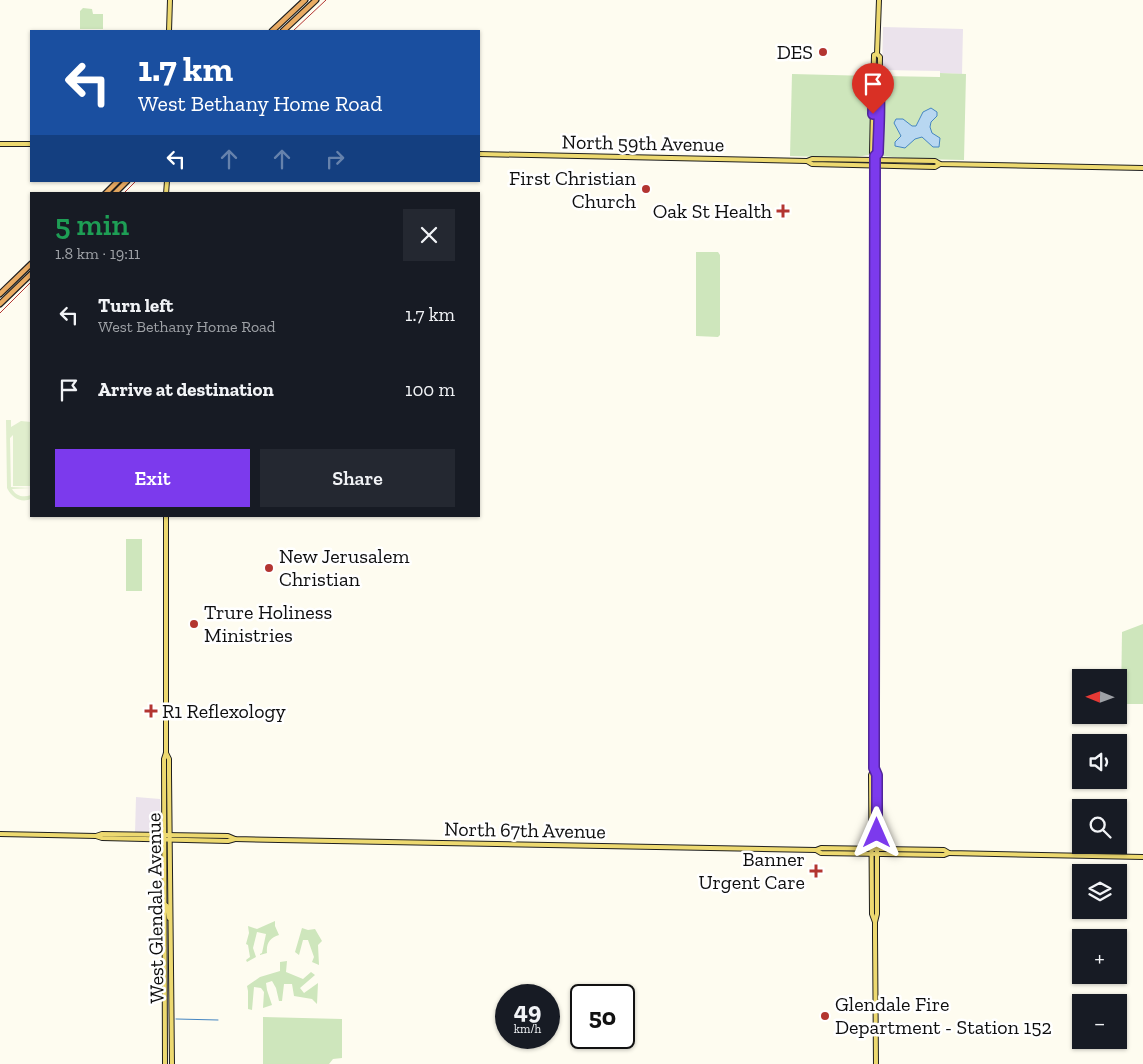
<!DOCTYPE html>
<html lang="en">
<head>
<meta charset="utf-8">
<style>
	:root { --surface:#171b24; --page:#242831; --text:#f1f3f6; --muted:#9ea1a6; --accent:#7c3aed }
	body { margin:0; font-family:"Zilla Slab",serif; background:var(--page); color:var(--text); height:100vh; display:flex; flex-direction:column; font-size:19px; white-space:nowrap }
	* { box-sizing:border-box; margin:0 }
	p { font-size:16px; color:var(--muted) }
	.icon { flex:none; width:28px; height:28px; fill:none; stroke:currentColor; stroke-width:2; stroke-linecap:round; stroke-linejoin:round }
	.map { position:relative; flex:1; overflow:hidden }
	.panel { position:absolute; left:30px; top:192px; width:450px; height:325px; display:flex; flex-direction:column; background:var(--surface); border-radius:0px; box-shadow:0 1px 4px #0004 }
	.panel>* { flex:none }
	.guide { position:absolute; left:30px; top:30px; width:450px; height:152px; border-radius:0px; box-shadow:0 1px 4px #0004; background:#1a4fa0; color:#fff; overflow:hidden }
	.needle { width:32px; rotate:271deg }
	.fabs { position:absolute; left:1072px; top:669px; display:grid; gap:10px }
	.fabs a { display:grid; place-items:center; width:55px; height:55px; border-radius:0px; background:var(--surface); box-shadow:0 1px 4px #0004; font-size:25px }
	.speed { position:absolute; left:495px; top:984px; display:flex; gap:10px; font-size:25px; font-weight:700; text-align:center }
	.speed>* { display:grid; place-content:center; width:65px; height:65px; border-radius:50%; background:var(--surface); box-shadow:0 1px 4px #0004; line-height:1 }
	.speed small { font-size:12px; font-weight:400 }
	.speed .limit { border:2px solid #111; border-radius:8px; background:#fff; color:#111 }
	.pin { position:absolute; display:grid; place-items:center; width:42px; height:42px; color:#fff; margin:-51px -21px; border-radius:50% 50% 50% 0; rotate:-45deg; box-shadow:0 0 5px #0007 }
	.pin .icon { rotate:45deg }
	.me { position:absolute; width:55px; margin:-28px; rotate:0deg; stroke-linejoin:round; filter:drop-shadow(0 0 4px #0008) }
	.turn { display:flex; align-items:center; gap:18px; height:105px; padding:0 25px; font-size:22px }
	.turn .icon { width:65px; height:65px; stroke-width:2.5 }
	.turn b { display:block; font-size:35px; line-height:42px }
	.lanes { display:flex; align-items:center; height:48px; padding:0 25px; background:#0003; justify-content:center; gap:25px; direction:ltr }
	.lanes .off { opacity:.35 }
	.round { display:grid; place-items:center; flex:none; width:52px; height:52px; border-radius:0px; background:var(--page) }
	.overview { display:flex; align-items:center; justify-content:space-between; height:85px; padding:0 25px }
	h1 { font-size:30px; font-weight:600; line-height:38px; color:#1e9e55 }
	.button { display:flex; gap:10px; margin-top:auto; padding:10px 25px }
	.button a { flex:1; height:58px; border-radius:0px; background:var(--accent); color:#fff; font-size:20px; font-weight:600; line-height:58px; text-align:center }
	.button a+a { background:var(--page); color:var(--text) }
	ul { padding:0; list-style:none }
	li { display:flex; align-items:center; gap:15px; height:75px; padding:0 25px }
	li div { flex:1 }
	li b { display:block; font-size:19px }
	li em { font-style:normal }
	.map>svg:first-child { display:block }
	.industrial { fill:#ebe3ec }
	.green { fill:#cee6bc }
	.pitch { fill:#e0eecd }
	.water { fill:#b8d7f1; stroke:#4586c2 }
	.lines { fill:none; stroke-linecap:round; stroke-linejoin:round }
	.stream { stroke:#4586c2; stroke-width:1 }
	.major-casing { stroke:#1f1f1f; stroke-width:6 }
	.highway-casing { stroke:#1f1f1f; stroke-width:7 }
	.major { stroke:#edd970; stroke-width:4 }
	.highway { stroke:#e9ab63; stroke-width:4.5 }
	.rail { stroke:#b33531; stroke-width:1 }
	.route-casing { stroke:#51269a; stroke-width:12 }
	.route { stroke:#7c3aed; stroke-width:9 }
	.poi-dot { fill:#b33531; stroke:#fff; stroke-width:2 }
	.labels { text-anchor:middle; stroke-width:5; stroke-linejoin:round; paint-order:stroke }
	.poi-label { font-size:20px; fill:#0e0e0e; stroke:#fff; text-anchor:end }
	.street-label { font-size:20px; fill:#0e0e0e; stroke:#fff }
</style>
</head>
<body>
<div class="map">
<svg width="1143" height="1064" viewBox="0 0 1143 1064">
	<rect width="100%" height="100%" fill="#fefcf0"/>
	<g class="industrial">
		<polygon points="883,27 963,29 962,74 940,73 940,71 882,70"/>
		<polygon points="136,797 160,799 161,827 159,831 135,833"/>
	</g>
	<g class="green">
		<polygon points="83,8 92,9 93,14 103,14 103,29 80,29 80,11"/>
		<polygon points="940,73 966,74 964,160 917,159 881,156 879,152 882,76 940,77"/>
		<polygon points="792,74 872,76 870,151 869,155 849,158 790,156"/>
		<polygon points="696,252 718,252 720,255 720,335 718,337 696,336"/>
		<rect x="126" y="539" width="16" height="52"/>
		<polygon points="1143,624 1143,704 1123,704 1121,700 1122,632"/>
		<path d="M275,921V926L279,935C270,938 266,943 267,953L260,955V954L262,953L266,934L257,932L253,948L256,957L247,962L246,960L250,957L248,945L246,944L249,933L248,926L257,929Z"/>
		<polygon points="302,928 308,930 315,929 322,941 318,945 319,965 312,962 314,957 308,940 303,940 299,955 295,952"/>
		<polygon points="287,961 286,972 303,979 311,972 315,975 300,988 304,993 318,983 317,1004 312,999 294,996 292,984 284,984 282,1001 279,1001 276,988 272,981 266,983 267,990 272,1005 263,1008 264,992 261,988 254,987 252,1010 248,1009 248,991 247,986 260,977 280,971 280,962"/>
		<polygon points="263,1017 342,1019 342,1058 333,1059 329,1064 263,1064"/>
	</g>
	<path class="pitch" d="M6,420H11V427L21,421L31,422V486H13V435L10,438L11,487L31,488L12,489C16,496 23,498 31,495V499C21,503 12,498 7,488Z"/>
	<polygon class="water" points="931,108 937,112 937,116 931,122 930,127 932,133 940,138 939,147 933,147 922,137 915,139 905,148 895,146 895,142 901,136 894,123 896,119 903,119 912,126 916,126 923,112"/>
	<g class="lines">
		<polyline class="stream" points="176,1019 218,1020"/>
		<defs>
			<g id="major">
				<polyline points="169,31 170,0"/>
				<polyline points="0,144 31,144"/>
				<polyline points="479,154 807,161 812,164 935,167 940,164"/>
				<polyline points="875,156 878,153 880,57 877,54 879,0"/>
				<polyline points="807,161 812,159 935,161 940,164 1143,168"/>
				<polyline points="166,194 167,181"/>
				<polyline points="166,753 169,759 169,774 172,1064"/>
				<polyline points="874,768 871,775 872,914 875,922"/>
				<polyline points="0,834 96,836 102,834 228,836 235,839 279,840 816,850 821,853 944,855 949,853"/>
				<polyline points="96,836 102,838 228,841 235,839"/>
				<polyline points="816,850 821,848 944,850 949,853 1143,857"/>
				<polyline points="164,904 167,906 169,918"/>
				<polyline points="165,1064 164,759 166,753 166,516"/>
				<polyline points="876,1064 875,935 875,922 877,914 877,775 874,768 874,699 875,160 875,156 872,153 874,55 877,54"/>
			</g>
			<g id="highway">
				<polyline points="272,31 305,0"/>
				<polyline points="283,31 316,0"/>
				<polyline points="105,194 118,181"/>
				<polyline points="114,194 127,181"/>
				<polyline points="0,294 31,264"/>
				<polyline points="0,304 31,274"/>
			</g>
		</defs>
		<use href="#major" class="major-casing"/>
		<use href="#highway" class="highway-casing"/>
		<use href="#major" class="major"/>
		<use href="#highway" class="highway"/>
		<g class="rail">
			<polyline points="293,31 326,0"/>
			<polyline points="123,194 136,181"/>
			<polyline points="0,313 31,282"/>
		</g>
	</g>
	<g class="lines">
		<defs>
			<path id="route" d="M873,114L874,72C883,81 878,137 878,153L875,156L874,705V768L877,775V833"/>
		</defs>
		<use href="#route" class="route-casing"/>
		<use href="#route" class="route"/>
	</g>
	<g class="poi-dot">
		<circle cx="823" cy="52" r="5"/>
		<circle cx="646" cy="189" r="5"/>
		<path d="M780.5 203.5h5v5h5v5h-5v5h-5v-5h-5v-5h5z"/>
		<circle cx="269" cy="568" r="5"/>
		<circle cx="194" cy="624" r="5"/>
		<path d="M148.5 703.5h5v5h5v5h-5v5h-5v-5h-5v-5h5z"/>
		<path d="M813.5 863.5h5v5h5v5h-5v5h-5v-5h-5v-5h5z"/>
		<circle cx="825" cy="1016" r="5"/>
	</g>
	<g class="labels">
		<g class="poi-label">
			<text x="813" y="59">DES</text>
			<text x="636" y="185">First Christian<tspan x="636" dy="23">Church</tspan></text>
			<text x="772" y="218">Oak St Health</text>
			<text x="279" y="563" text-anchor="start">New Jerusalem<tspan x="279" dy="23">Christian</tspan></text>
			<text x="204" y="619" text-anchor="start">Trure Holiness<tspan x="204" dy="23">Ministries</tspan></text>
			<text x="162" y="718" text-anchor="start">R1 Reflexology</text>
			<text x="805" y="866">Banner<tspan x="805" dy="23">Urgent Care</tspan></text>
			<text x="835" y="1011" text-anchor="start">Glendale Fire<tspan x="835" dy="23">Department - Station 152</tspan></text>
		</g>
		<g class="street-label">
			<text transform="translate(643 143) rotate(1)" y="7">North 59th Avenue</text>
			<text transform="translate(525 830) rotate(1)" y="7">North 67th Avenue</text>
			<text transform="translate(155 908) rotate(-91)" y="7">West Glendale Avenue</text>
		</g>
	</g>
</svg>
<div class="fabs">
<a><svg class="needle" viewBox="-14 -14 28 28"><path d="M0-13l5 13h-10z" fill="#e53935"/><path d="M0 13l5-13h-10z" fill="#9ea1a6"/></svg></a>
<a><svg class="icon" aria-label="sound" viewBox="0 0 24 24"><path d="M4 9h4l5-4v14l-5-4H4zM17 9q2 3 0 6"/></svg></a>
<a><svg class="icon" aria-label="search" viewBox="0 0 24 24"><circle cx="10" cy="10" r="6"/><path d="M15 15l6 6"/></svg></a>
<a><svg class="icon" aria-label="layers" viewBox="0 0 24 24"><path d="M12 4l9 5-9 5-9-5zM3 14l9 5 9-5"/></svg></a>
<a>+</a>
<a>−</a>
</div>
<div class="speed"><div>49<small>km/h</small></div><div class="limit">50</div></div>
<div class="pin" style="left:873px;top:114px;background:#d93025"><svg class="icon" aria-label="arrive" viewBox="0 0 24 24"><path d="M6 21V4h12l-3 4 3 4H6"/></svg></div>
<svg class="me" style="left:877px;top:833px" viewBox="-20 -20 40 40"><path d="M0-17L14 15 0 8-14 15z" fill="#7c3aed" stroke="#fff" stroke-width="4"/></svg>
<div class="guide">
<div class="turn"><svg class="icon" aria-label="left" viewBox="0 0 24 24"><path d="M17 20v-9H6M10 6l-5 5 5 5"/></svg><div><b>1.7 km</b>West Bethany Home Road</div></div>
<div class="lanes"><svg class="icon" aria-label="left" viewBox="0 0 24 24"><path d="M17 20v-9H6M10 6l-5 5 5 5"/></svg><svg class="icon off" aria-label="ahead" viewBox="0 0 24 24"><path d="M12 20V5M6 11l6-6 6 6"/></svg><svg class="icon off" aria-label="ahead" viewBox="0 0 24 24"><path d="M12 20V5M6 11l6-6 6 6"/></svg><svg class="icon off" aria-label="right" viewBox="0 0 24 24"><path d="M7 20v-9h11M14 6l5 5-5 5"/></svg></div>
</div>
<section class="panel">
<div class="overview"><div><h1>5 min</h1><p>1.8 km · 19:11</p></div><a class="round"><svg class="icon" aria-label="close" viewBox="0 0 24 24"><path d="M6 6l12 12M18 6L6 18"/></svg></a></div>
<ul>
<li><svg class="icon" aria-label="left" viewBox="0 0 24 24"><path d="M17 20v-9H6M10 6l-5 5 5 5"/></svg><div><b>Turn left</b><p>West Bethany Home Road</p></div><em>1.7 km</em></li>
<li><svg class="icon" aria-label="arrive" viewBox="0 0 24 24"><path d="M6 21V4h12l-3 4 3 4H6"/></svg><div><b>Arrive at destination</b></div><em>100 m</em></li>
</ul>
<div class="button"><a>Exit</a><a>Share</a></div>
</section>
</div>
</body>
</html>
